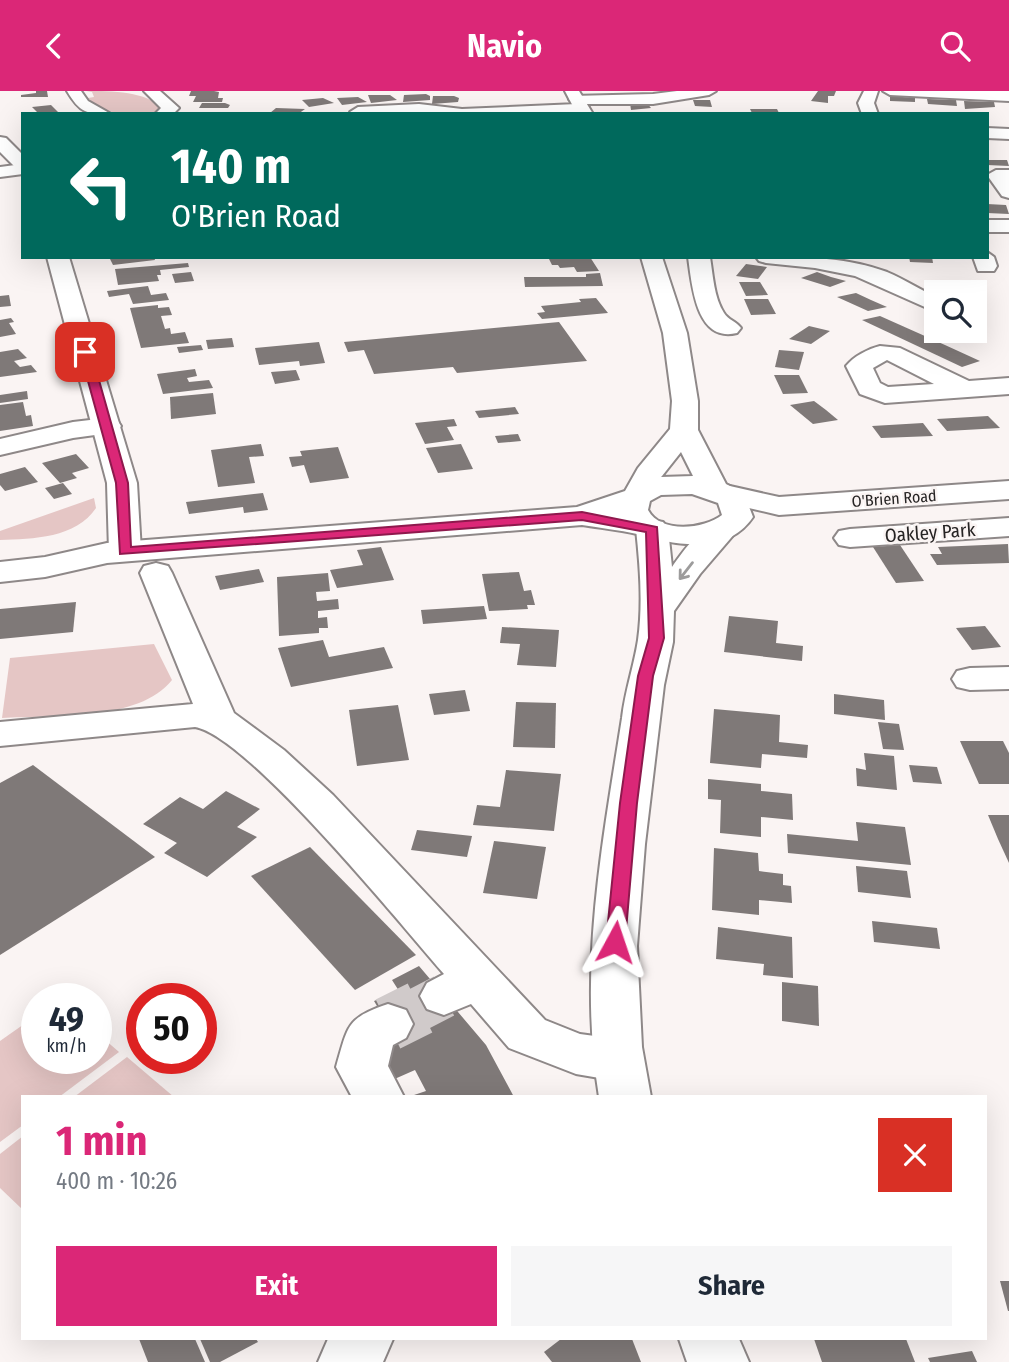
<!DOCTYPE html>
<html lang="en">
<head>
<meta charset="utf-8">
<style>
	:root { --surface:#fff; --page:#f6f6f7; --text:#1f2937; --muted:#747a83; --accent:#db2777 }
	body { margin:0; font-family:"Fira Sans Condensed",sans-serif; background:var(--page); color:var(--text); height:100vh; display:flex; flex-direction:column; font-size:26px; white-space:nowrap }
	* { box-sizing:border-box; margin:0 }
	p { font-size:23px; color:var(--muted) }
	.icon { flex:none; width:38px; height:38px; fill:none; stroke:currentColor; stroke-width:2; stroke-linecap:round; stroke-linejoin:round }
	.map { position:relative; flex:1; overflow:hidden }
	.details { position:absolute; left:21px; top:1004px; width:966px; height:245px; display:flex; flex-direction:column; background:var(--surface); border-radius:0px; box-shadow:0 7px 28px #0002 }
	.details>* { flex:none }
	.hud { position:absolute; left:21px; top:21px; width:968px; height:147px; border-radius:0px; box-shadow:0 7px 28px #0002; background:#00695c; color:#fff; overflow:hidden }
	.fabs { position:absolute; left:924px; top:189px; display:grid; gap:14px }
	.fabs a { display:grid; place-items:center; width:63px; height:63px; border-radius:0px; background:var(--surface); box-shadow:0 7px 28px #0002; font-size:35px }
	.speed { position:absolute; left:21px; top:892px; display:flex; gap:14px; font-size:35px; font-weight:700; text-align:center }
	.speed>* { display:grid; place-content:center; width:91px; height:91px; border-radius:50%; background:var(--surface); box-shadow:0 7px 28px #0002; line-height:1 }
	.speed small { font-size:18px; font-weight:400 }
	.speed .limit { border:10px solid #d22; background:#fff; color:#111 }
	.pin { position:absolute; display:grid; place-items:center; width:60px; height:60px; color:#fff; margin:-30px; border-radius:14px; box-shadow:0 4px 10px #0006 }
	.me { position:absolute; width:77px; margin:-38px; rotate:5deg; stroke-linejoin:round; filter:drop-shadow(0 0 5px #0008) }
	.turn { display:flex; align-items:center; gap:24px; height:147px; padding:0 35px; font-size:32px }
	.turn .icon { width:91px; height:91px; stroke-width:2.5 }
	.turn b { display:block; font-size:49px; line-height:60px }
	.round { display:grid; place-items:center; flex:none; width:74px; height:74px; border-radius:0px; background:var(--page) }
	.overview { display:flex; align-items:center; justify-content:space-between; height:119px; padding:0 35px }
	h1 { font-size:42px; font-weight:700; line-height:52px; color:var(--accent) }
	.button { display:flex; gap:14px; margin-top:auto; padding:14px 35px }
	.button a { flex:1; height:80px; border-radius:0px; background:var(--accent); color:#fff; font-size:28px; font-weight:700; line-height:80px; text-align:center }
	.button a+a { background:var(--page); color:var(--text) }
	header { display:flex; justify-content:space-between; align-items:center; height:91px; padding:0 35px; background:var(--accent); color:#fff; font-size:32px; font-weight:700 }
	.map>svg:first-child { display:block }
	.green { fill:#e5c6c5 }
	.building { fill:#7f7978 }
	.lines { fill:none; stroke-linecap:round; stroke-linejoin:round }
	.minor-tunnel-far1 { stroke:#d0caca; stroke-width:44; stroke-dasharray:44 22; stroke-linecap:butt }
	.minor-tunnel { stroke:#d0caca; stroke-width:55; stroke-dasharray:55 27; stroke-linecap:butt }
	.minor-casing { stroke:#8e8888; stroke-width:4 }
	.tertiary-casing { stroke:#8e8888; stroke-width:4 }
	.secondary-casing { stroke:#8e8888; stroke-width:4 }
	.primary-casing { stroke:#8e8888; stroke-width:4 }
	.minor { fill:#fff; fill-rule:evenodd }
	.tertiary { fill:#fff; fill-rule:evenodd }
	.secondary { fill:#fff; fill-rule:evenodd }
	.primary { fill:#fff; fill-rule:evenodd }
	.oneway { stroke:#9d9c9c }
	.route { fill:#db2777; stroke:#8e194d; stroke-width:2 }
	.labels { text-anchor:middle; stroke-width:5; stroke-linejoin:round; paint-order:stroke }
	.far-street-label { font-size:16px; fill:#262424; stroke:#faf4f3 }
	.street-label { font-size:19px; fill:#262424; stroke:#faf4f3 }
</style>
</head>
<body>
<header><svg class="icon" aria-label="back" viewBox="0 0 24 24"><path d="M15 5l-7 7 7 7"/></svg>Navio<svg class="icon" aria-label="search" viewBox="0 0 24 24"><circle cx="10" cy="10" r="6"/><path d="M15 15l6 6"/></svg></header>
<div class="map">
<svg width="1009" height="1271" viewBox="0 0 1009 1271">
	<rect width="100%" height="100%" fill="#faf4f3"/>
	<g class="green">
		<path d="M86,0C112,0 147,0 162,18C141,29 104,25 88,7L94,6L92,1Z"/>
		<path d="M94,407L96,417C76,447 33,448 0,449V440Z"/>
		<path d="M154,553L172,589C139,631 51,624 2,627L10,567Z"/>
		<polygon points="37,924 37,968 96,968 96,941 119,961 59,1006 23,1006 23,1034 0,1051 0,950"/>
		<polygon points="127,966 174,1006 74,1006"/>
		<polygon points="23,1045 23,1119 0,1097 0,1063"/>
	</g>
	<g class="building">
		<polygon points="36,0 47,0 48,6 21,6 21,4 36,2"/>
		<polygon points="191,0 214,0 219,1 218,7 223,7 222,11 193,11 196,5 189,5"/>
		<polygon points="818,0 836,0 834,5 828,5 828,12 811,10"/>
		<polygon points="426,3 430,5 430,9 403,11 404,4"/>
		<polygon points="368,4 390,4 397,9 371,12"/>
		<polygon points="433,5 454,5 459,7 458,11 432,13"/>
		<polygon points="890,5 915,7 915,11 890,10"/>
		<polygon points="358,6 367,11 342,14 337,7"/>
		<polygon points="323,7 334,12 309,16 302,9"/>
		<polygon points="927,8 956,9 957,15 928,13"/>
		<polygon points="693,9 710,9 712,16 695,15"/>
		<polygon points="964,10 994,11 995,16 965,18"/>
		<polygon points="202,12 225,12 230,14 228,17 199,17"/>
		<polygon points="630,12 647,12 651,17 631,19"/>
		<polygon points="51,14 60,23 39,23 32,16"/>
		<polygon points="276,17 305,18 298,23 270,22"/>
		<polygon points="750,18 777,18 779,22 752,22"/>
		<polygon points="987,69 1007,69 1009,75 987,74"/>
		<polygon points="987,113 1006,114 1009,123 987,122"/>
		<polygon points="109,166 154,166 155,169 113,174"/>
		<polygon points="548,166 590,166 599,180 577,181 574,176 560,177 558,174 552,174"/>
		<polygon points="909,166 932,166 933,172 910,171"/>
		<polygon points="188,172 189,176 160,179 161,184 157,184 159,190 118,194 115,178"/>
		<polygon points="746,173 767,176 758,188 736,185"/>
		<polygon points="191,181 194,190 175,192 172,183"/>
		<polygon points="817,181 831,186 846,190 830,196 801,187"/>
		<polygon points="600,182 603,195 525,196 524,186 586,186 586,183"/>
		<polygon points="739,191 760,191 768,204 746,205"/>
		<polygon points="148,195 151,204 166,202 169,209 133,213 129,203 109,206 107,200"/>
		<polygon points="856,202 871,209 887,216 868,220 837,206"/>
		<polygon points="9,204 11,215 0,216 0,205"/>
		<polygon points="596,207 608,222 542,228 537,222 545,221 541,215 581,211 579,208"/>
		<polygon points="744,208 768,208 776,223 751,224"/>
		<polygon points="158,214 158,217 169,216 172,224 161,225 165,238 170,237 171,243 185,241 189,252 141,257 130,217"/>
		<polygon points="880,225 945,254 980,270 962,276 862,229"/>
		<polygon points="11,227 14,231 9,232 16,243 0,246 0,229"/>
		<polygon points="559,231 587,270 457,282 453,276 374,283 364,259 348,261 344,251"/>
		<polygon points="809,235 830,240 811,253 789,248"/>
		<polygon points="232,247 234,256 208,258 206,249"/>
		<polygon points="319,251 325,272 300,275 299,270 259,274 255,257"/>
		<polygon points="201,254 203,259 179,262 177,256"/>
		<polygon points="18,258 27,267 14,270 20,276 31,274 37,281 0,286 0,261"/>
		<polygon points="779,259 804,261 799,279 775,276"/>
		<polygon points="195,278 197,285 187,287 189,291 209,289 213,297 163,303 157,283"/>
		<polygon points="296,279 300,289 275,293 271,281"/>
		<polygon points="774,284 799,284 808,302 783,303"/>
		<polygon points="27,300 28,308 0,312 0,304"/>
		<polygon points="213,302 216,323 171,328 170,306"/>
		<polygon points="814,310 826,319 838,329 813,333 790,314"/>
		<polygon points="23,311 26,325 31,324 33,335 0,340 0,314"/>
		<polygon points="515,316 519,323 479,327 475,320"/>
		<polygon points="988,325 1000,337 947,340 937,328"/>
		<polygon points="454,328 457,335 447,336 454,349 425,353 415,332"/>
		<polygon points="923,332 933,345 881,347 872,335"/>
		<polygon points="518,343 521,350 498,352 495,345"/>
		<polygon points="261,353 264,365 249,366 255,392 218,396 211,359"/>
		<polygon points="461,353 473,378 438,382 426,357"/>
		<polygon points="338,356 349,387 310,392 304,374 292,376 289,366 302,365 300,360"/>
		<polygon points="76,363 89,377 72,382 77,387 60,392 42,372"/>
		<polygon points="25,376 38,391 5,400 0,394 0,383"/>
		<polygon points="63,392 72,403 54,408 45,397"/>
		<polygon points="263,402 268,419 244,422 243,416 189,423 186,411"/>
		<polygon points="1008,453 1009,472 937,474 930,463 942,463 938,456"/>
		<polygon points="900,454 924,490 896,492 873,456"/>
		<polygon points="381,456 394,489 337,497 330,479 363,474 357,459"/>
		<polygon points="259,478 264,491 220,499 215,485"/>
		<polygon points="519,481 524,500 531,499 535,514 527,514 528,518 489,520 482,483"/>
		<polygon points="328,482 330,500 316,501 317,510 338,508 339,518 318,520 318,527 327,526 328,537 319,537 319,542 279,545 277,486"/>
		<polygon points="76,511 73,541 0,548 0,518"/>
		<polygon points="484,515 487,528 423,533 421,519"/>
		<polygon points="729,525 778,530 776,552 803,555 802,570 724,561"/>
		<polygon points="985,535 1001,556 972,559 956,537"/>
		<polygon points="502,536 559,539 556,576 517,574 520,553 500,552"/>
		<polygon points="323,549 329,566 384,556 393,577 291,596 278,557"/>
		<polygon points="465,599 470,620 434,624 429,603"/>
		<polygon points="834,603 884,609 885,629 834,623"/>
		<polygon points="516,611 556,612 555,657 513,656"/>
		<polygon points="398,614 409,669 357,675 349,619"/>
		<polygon points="714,618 780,624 779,651 808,654 807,667 762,663 761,677 710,672"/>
		<polygon points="878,631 899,633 904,659 883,658"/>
		<polygon points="960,650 1003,650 1009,662 1009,693 979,693"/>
		<polygon points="864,662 894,665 897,699 857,695 856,677 866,679"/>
		<polygon points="33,674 155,766 0,864 0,692"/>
		<polygon points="909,674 937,676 942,693 913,691"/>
		<polygon points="506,679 561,683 554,740 473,734 477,714 500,716"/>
		<polygon points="708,688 761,693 761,700 792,703 793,729 761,726 761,746 720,742 721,709 708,708"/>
		<polygon points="226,700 260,718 237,736 257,746 207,786 164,762 177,752 143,733 180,706 203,718"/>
		<polygon points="988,724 1009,724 1009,772 998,748"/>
		<polygon points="856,731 905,736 911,774 788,762 787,743 858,750"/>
		<polygon points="417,739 472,745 467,766 411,759"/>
		<polygon points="494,750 546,756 537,808 483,802"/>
		<polygon points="310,756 416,864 355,899 251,785"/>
		<polygon points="714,757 758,762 759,780 783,783 783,794 791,795 792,812 759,809 759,824 712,819"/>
		<polygon points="856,775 907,780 911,807 858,801"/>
		<polygon points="872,830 937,837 940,858 874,851"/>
		<polygon points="718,836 792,846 793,887 763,884 764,873 716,868"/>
		<polygon points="419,875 486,954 514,1006 408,1006 426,1000 415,979 390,990 372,961 398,950 374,910 399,900 392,889"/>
		<polygon points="782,891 818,895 819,935 782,930"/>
		<polygon points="1000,1190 1009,1190 1009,1220 1008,1220"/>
		<polygon points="139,1248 195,1248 205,1271 148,1271"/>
		<polygon points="200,1248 256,1248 258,1251 220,1271 210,1271"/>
		<polygon points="561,1248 632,1248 641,1271 552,1271 544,1261"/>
		<polygon points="814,1248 906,1248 915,1271 822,1271"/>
		<polygon points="972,1260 977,1271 930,1271 928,1267"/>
	</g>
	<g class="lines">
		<polyline class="minor-tunnel-far1" points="417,919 444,905"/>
		<polyline class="minor-tunnel" points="388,933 420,917"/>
		<defs>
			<g id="minor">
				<path d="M67,0H81L88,10L111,23C86,23 80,22 67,0Z"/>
				<polygon points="144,0 160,0 179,17 173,23 155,23 161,17"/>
				<polygon points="677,0 716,0 709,4 653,13 582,13 589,17 581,22 350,21 358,16 419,13 462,18 577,13 569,8 572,5 653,3"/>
				<polygon points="864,0 878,0 874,12 878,23 862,23 858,12"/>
				<polygon points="883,0 1009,0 1009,10 890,4"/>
				<polygon points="987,37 1009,38 1009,48 987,47"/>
				<polygon points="23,73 23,83 0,86 0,76"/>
				<polygon points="996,79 1009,79 1009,107 1002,105 987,84"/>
				<rect x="987" y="129" width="22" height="12"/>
				<polygon points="987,161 994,166 997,175 994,180 978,180 973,166 987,166"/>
				<path d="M688,166H710C713,184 714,207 724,222C728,229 736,230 741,237L737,242C696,252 692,194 688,166Z"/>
				<path d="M756,166C801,166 843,165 887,181C904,188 919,198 936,206V221L855,185L815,177L766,172L759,170Z"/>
				<path d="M880,255L900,257L969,290L1009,287V303L885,312L860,303L846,275C854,265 868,258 880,255ZM887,269L934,293L888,296L880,292L873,277Z"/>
				<polygon points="107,327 117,329 121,335 117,341 73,347 0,364 0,348 73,331"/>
				<polygon points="1009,427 1009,445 850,456 839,454 834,447 839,440 850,438"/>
				<path d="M156,472L168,475L172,482L234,622L284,659L333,704L545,929L580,943L617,948L635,954L642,969L635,984L617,990L576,983L509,957L471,913L444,924L427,918L420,905L427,892L444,883C402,835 248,645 195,636L0,655V631L193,613L140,482L144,475Z"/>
				<polygon points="1009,576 1009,598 970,599 957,596 952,588 957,580 970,577"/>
				<path d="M388,913L406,919L413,933L406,947L393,954L388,975L404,1006H352L336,976C348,935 346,927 388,913Z"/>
				<polygon points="328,1248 393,1248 383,1271 318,1271"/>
			</g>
			<g id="tertiary">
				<polygon points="0,46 6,47 23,64 23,79 17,78 0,61"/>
				<polygon points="47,166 69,166 137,392 141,460 136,467 125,470 114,467 109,460 107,392"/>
				<polygon points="1009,390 1009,408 779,424 710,408 706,402 710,396 721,393 779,406"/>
			</g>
			<g id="secondary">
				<path d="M652,429L663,431L668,438L672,476C686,456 705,428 731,434L736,441L700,483L674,520L673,551L664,594L645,753L637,855L642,956L651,1006H599C578,878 602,754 622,627C625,600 634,575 638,549C643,513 640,475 636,438L641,431Z"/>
				<polygon points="679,1248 739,1248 749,1271 687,1271"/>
			</g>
			<g id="primary">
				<polygon points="565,0 579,0 593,23 577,23"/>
				<path d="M641,166H662L687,242L698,310V339L726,393L739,400L746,408L753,426C727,465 674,454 637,443C619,439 600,437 582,434L107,472L45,486L0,491V471L45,466L107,452L577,416L625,400L638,377L670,338L672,310L663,242ZM681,361L693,385L661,386L662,385ZM692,403L718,412L722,424C704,438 661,443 648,419L650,410L661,404Z"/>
			</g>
		</defs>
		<use href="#minor" class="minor-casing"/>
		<use href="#tertiary" class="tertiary-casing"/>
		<use href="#secondary" class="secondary-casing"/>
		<use href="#primary" class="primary-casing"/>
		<use href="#minor" class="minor"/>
		<use href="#tertiary" class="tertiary"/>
		<use href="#secondary" class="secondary"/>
		<use href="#primary" class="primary"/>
	</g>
	<defs><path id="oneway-shaft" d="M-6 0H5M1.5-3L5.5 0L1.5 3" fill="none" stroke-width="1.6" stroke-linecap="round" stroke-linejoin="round" transform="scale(1.75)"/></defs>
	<use class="oneway" href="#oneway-shaft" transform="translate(686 480) rotate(128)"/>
	<polygon class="route" points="85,258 91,261 128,392 131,456 582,421 657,436 664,547 653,585 637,712 625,851 622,856 609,856 606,851 620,712 638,585 649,547 646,441 582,429 120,463 116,392 80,261"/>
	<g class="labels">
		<g class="far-street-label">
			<text transform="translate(894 407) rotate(-4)" y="6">O'Brien Road</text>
		</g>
		<g class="street-label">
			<text transform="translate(930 441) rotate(-4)" y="7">Oakley Park</text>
		</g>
	</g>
</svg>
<div class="fabs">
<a><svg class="icon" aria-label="search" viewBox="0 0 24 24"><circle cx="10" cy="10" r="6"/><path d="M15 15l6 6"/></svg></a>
</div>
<div class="speed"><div>49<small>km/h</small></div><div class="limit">50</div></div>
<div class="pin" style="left:85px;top:261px;background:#d93025"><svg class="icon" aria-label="arrive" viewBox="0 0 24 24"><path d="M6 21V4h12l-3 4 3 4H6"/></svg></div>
<svg class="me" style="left:615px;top:851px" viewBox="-20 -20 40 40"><path d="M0-17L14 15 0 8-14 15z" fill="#db2777" stroke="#fff" stroke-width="4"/></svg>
<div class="hud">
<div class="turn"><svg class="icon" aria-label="left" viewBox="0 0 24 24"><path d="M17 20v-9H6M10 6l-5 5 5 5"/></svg><div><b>140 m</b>O'Brien Road</div></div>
</div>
<section class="details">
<div class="overview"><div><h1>1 min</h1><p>400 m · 10:26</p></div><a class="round" style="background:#d93025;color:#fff"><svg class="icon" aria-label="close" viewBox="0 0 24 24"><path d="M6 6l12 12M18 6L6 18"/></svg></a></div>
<div class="button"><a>Exit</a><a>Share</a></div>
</section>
</div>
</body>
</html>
